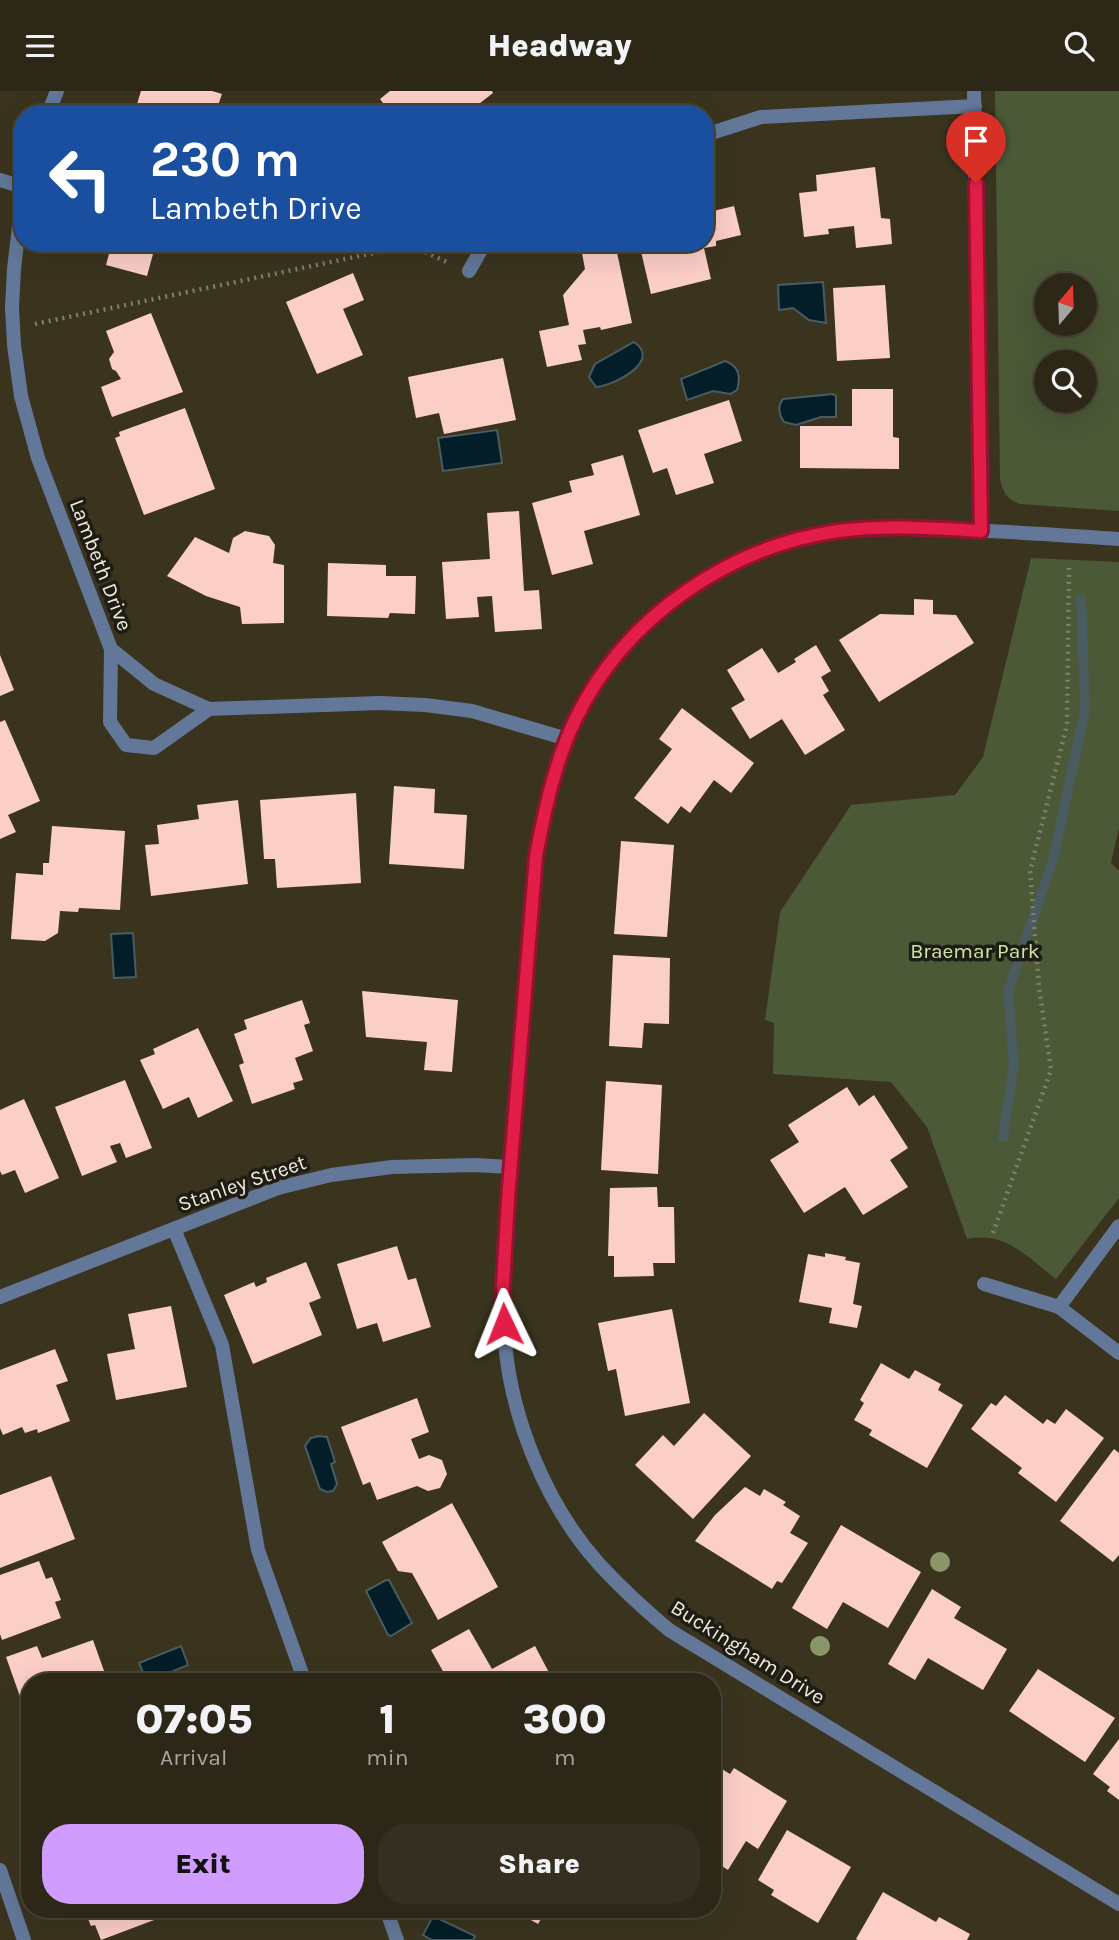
<!DOCTYPE html>
<html lang="en">
<head>
<meta charset="utf-8">
<style>
	:root { --surface:#2c2717; --page:#342f20; --text:#f1f3f6; --muted:#a6a5a1; --line:#484436; --accent:#d09dff }
	body { margin:0; font-family:Karla,sans-serif; background:var(--page); color:var(--text); height:100vh; display:flex; flex-direction:column; font-size:26px; white-space:nowrap }
	* { box-sizing:border-box; margin:0 }
	p { font-size:23px; color:var(--muted) }
	.icon { flex:none; width:38px; height:38px; fill:none; stroke:currentColor; stroke-width:2; stroke-linecap:round; stroke-linejoin:round }
	.map { position:relative; flex:1; overflow:hidden }
	.drawer { position:absolute; left:21px; top:1582px; width:700px; height:245px; display:flex; flex-direction:column; background:var(--surface); border-radius:28px; box-shadow:0 7px 28px #0002,0 0 0 2px var(--line) }
	.drawer>* { flex:none }
	.top-card { position:absolute; left:14px; top:14px; width:700px; height:147px; border-radius:28px; box-shadow:0 7px 28px #0002,0 0 0 2px var(--line); background:#1a4fa0; color:#fff; overflow:hidden }
	.needle { width:46px; rotate:19deg }
	.fabs { position:absolute; left:1034px; top:182px; display:grid; gap:14px }
	.fabs a { display:grid; place-items:center; width:63px; height:63px; border-radius:50%; background:var(--surface); box-shadow:0 7px 28px #0002,0 0 0 2px var(--line); font-size:35px }
	.pin { position:absolute; display:grid; place-items:center; width:60px; height:60px; color:#fff; margin:-72px -30px; border-radius:50% 50% 50% 0; rotate:-45deg; box-shadow:0 0 7px #0007 }
	.pin .icon { rotate:45deg }
	.me { position:absolute; width:77px; margin:-38px; rotate:358deg; stroke-linejoin:round; filter:drop-shadow(0 0 5px #0008) }
	.turn { display:flex; align-items:center; gap:24px; height:147px; padding:0 21px; font-size:32px }
	.turn .icon { width:91px; height:91px; stroke-width:2.5 }
	.turn b { display:block; font-size:49px; line-height:60px }
	.eta { display:flex; justify-content:space-evenly; align-items:center; height:119px; text-align:center }
	.eta b { font-size:42px; font-weight:800; line-height:49px }
	.action { display:flex; gap:14px; margin-top:auto; padding:14px 21px }
	.action a { flex:1; height:80px; border-radius:28px; background:var(--accent); color:#111; font-size:28px; font-weight:800; line-height:80px; text-align:center }
	.action a+a { background:var(--page); color:var(--text) }
	header { display:flex; justify-content:space-between; align-items:center; height:91px; padding:0 21px; background:var(--surface); font-size:32px; font-weight:800 }
	.map>svg:first-child { display:block }
	.green { fill:#4b5937; fill-rule:evenodd }
	.water { fill:#031e28; stroke:#4a5c5f; stroke-width:2 }
	.lines { fill:none; stroke-linecap:round; stroke-linejoin:round }
	.stream { stroke:#4a5c5f; stroke-width:10 }
	.building { fill:#fbcec7 }
	.path { stroke:#847f6d; stroke-width:4.5; stroke-dasharray:2 5; stroke-linecap:butt }
	.service { stroke:#637899; stroke-width:14 }
	.minor { stroke:#637899; stroke-width:14 }
	.tertiary { stroke:#637899; stroke-width:14 }
	.tree { fill:#899768 }
	.route-casing { stroke:#92132f; stroke-width:18 }
	.route { stroke:#e11d48; stroke-width:12 }
	.labels { text-anchor:middle; stroke-width:7; stroke-linejoin:round; paint-order:stroke }
	.street-label { font-size:21px; fill:#efecdf; stroke:#1f1c13 }
	.park-label { font-size:21px; fill:#cae8a4; stroke:#1f1c13 }
</style>
</head>
<body>
<header><svg class="icon" aria-label="menu" viewBox="0 0 24 24"><path d="M4 6h16M4 12h16M4 18h16"/></svg>Headway<svg class="icon" aria-label="search" viewBox="0 0 24 24"><circle cx="10" cy="10" r="6"/><path d="M15 15l6 6"/></svg></header>
<div class="map">
<svg width="1119" height="1849" viewBox="0 0 1119 1849">
	<rect width="100%" height="100%" fill="#3a341f"/>
	<g class="green">
		<path d="M995,0H1119V420L1020,413C1007,409 1003,401 1000,388ZM1085,194V233H1046V194ZM1046,271H1085V310H1046Z"/>
		<path d="M1031,467L1119,471V737L1111,772L1119,780V1107L1056,1188C1027,1166 1006,1140 967,1148L927,1036L891,991L773,983L774,932L765,929L780,821L851,714L955,704L983,666Z"/>
	</g>
	<g class="water">
		<polygon points="823,191 826,232 809,229 793,217 779,219 778,194"/>
		<path d="M634,251C662,270 615,294 596,296L589,286L595,273Z"/>
		<path d="M725,270C739,275 741,285 737,299L730,303L713,300L687,309L681,288Z"/>
		<path d="M833,303L836,305V326H821L796,334L784,331C779,324 777,315 783,308Z"/>
		<polygon points="497,339 502,372 443,380 438,347"/>
		<polygon points="133,842 136,886 114,887 111,843"/>
		<polygon points="319,1345 327,1346 335,1371 331,1373 337,1393 333,1400 327,1401 320,1398 305,1355 311,1347"/>
		<polygon points="386,1489 389,1489 412,1532 391,1545 388,1544 366,1500"/>
		<polygon points="181,1555 188,1574 147,1591 139,1572"/>
		<polygon points="433,1825 475,1845 473,1849 432,1849 423,1844"/>
	</g>
	<g class="lines">
		<polyline class="stream" points="1003,1046 1014,974 1008,900 1053,769 1085,619 1081,508"/>
	</g>
	<g class="building">
		<polygon points="141,0 212,0 222,3 215,23 201,19 199,23 146,23 148,16 137,13"/>
		<polygon points="390,0 492,0 493,2 466,23 391,23 380,8"/>
		<polygon points="875,76 881,127 890,128 892,153 856,157 854,135 828,138 829,143 804,146 799,102 817,100 816,84"/>
		<polygon points="734,115 741,144 716,150 716,155 704,157 711,188 651,203 639,152 705,152 705,122"/>
		<polygon points="112,152 156,152 147,185 106,174"/>
		<polygon points="604,152 615,152 632,232 601,239 600,236 583,239 586,253 578,254 582,269 547,276 539,240 569,234 563,204 585,178 581,157"/>
		<polygon points="353,182 364,209 343,218 363,264 317,283 286,211"/>
		<polygon points="885,194 890,267 837,270 833,197"/>
		<polygon points="151,222 183,301 112,326 101,296 121,288 116,280 112,278 109,268 114,261 106,240"/>
		<polygon points="503,267 516,329 444,343 439,322 416,327 408,286"/>
		<polygon points="852,298 893,298 893,346 899,347 899,378 800,377 800,335 852,335"/>
		<polygon points="729,309 742,350 704,363 714,392 676,404 667,377 653,382 638,339"/>
		<polygon points="185,317 215,398 144,424 115,347 120,345 119,341"/>
		<polygon points="623,364 640,424 584,440 593,473 552,484 532,412 572,401 569,390 594,384 591,373"/>
		<polygon points="519,420 524,500 539,499 542,538 495,541 492,505 477,506 479,526 446,528 442,471 490,468 487,422"/>
		<polygon points="245,440 269,445 275,454 273,472 284,474 284,532 242,533 240,516 206,505 167,485 195,446 229,462 233,447"/>
		<polygon points="328,472 386,474 386,485 416,485 415,523 390,522 388,527 327,525"/>
		<polygon points="914,508 933,509 933,523 956,524 974,552 879,611 839,549 880,523 914,524"/>
		<polygon points="816,554 831,580 821,586 829,600 823,604 845,639 805,664 782,628 750,648 731,617 745,609 727,579 762,557 778,582 796,571 794,568"/>
		<polygon points="0,564 14,599 0,605"/>
		<polygon points="682,617 754,672 731,702 714,689 690,722 681,715 668,733 634,707 672,658 659,648"/>
		<polygon points="5,629 40,710 8,724 16,741 0,748 0,631"/>
		<polygon points="394,695 435,698 434,722 467,724 464,778 389,773"/>
		<polygon points="356,702 361,792 277,797 275,768 264,768 260,709"/>
		<polygon points="238,709 248,793 151,805 145,754 159,753 157,734 199,728 197,714"/>
		<polygon points="52,735 125,740 120,819 79,817 78,821 60,820 58,842 45,850 11,848 16,782 43,784 43,772 49,772"/>
		<polygon points="621,750 674,754 667,846 614,843"/>
		<polygon points="613,864 670,867 669,933 644,932 642,957 609,955"/>
		<polygon points="362,900 458,909 452,981 424,979 427,951 366,946"/>
		<polygon points="302,909 310,932 304,934 313,960 295,967 303,989 293,992 295,998 252,1013 239,974 244,972 234,943 247,938 244,929"/>
		<polygon points="198,937 233,1010 198,1027 189,1006 163,1018 140,969 155,963 153,958"/>
		<polygon points="125,989 152,1057 126,1067 120,1052 110,1055 117,1071 82,1085 55,1016"/>
		<polygon points="606,990 662,994 658,1083 601,1079"/>
		<polygon points="847,996 859,1015 874,1004 908,1057 890,1069 908,1096 863,1124 845,1096 804,1122 770,1069 799,1051 788,1034"/>
		<polygon points="24,1008 59,1087 25,1102 15,1079 2,1084 0,1080 0,1019"/>
		<polygon points="657,1096 658,1116 674,1116 675,1172 653,1172 654,1185 614,1186 614,1165 608,1165 610,1097"/>
		<polygon points="397,1155 408,1189 416,1187 431,1236 383,1251 377,1232 357,1238 337,1173"/>
		<polygon points="825,1162 846,1166 845,1169 860,1172 853,1213 862,1215 857,1237 829,1232 832,1217 799,1211 808,1163 825,1166"/>
		<polygon points="306,1171 321,1207 309,1212 322,1244 253,1273 224,1204 254,1191 256,1196 267,1191 266,1187"/>
		<polygon points="171,1215 187,1296 116,1309 107,1263 135,1258 128,1223"/>
		<polygon points="672,1218 690,1312 625,1325 616,1278 608,1280 598,1232"/>
		<polygon points="55,1258 68,1290 56,1294 70,1330 38,1342 37,1338 25,1342 22,1336 3,1344 0,1337 0,1279"/>
		<polygon points="881,1272 909,1288 915,1279 941,1293 938,1299 963,1314 927,1377 869,1344 872,1339 854,1329 864,1312 860,1309"/>
		<polygon points="1005,1304 1043,1333 1047,1328 1055,1333 1066,1318 1104,1347 1056,1411 1018,1382 1022,1377 971,1338 991,1312 996,1315"/>
		<polygon points="417,1307 429,1341 411,1348 419,1368 429,1364 442,1369 447,1383 440,1397 428,1400 417,1395 377,1409 370,1391 363,1394 341,1336"/>
		<polygon points="704,1322 751,1365 693,1428 635,1374 663,1344 674,1355"/>
		<polygon points="1114,1358 1119,1362 1119,1464 1113,1471 1060,1430"/>
		<polygon points="51,1385 75,1448 0,1477 0,1404"/>
		<polygon points="745,1396 760,1405 764,1398 786,1411 783,1414 800,1425 790,1442 808,1452 782,1492 777,1490 772,1498 695,1450 715,1424"/>
		<polygon points="452,1412 498,1496 438,1529 412,1482 398,1480 382,1451"/>
		<polygon points="841,1434 921,1481 888,1537 843,1511 827,1538 792,1517"/>
		<polygon points="39,1470 46,1488 52,1486 61,1509 55,1511 61,1527 2,1549 0,1543 0,1484"/>
		<polygon points="932,1498 961,1516 954,1527 1007,1558 983,1599 928,1567 915,1589 888,1573"/>
		<polygon points="469,1538 492,1578 535,1555 554,1591 449,1591 431,1559"/>
		<polygon points="93,1549 108,1591 30,1591 29,1631 6,1566 37,1555 42,1567"/>
		<polygon points="1038,1578 1115,1627 1085,1671 1009,1620"/>
		<polygon points="1119,1648 1119,1709 1107,1700 1110,1696 1093,1683"/>
		<polygon points="712,1672 730,1683 734,1677 787,1710 758,1758 746,1750 728,1779 712,1769"/>
		<polygon points="787,1739 851,1776 818,1832 771,1804 774,1799 758,1789"/>
		<polygon points="883,1801 936,1831 939,1826 970,1843 967,1849 858,1849 856,1848"/>
		<polygon points="84,1818 168,1818 170,1823 101,1849 95,1834 91,1835"/>
		<polygon points="511,1818 547,1818 538,1833"/>
	</g>
	<g class="lines">
		<g class="path">
			<polyline points="35,233 393,158 414,156 449,172"/>
			<polyline points="993,1142 1051,979 1039,896 1030,780 1067,634 1069,477"/>
		</g>
		<g class="service">
			<polyline points="111,558 110,631 126,654 154,657 209,618"/>
			<polyline points="174,1138 222,1254 258,1459 305,1591"/>
			<polyline points="1059,1216 1119,1135"/>
			<polyline points="386,1818 397,1849"/>
		</g>
		<g class="minor">
			<polyline points="974,0 981,440"/>
			<polyline points="48,23 57,0"/>
			<polyline points="705,44 761,26 975,15"/>
			<polyline points="0,89 23,96"/>
			<polyline points="23,101 14,178 12,216 14,254 21,305 38,367 111,558 154,593 209,618 380,612 425,614 472,620 567,648"/>
			<polyline points="469,180 485,152"/>
			<polyline points="984,1193 1059,1216 1119,1262"/>
			<polyline points="0,1206 278,1097 331,1084 392,1076 475,1074 511,1076"/>
			<polyline points="0,1779 24,1849"/>
		</g>
		<path class="tertiary" d="M1119,448C1057,444 995,439 933,438C912,437 891,435 870,437C746,447 631,514 576,627C555,670 545,718 536,765C529,857 523,948 515,1040C509,1110 498,1182 505,1252C512,1330 547,1415 599,1473C621,1497 644,1518 669,1539L1119,1813"/>
	</g>
	<g class="tree">
		<circle cx="940" cy="1471" r="10"/>
		<circle cx="820" cy="1555" r="10"/>
	</g>
	<g class="lines">
		<defs>
			<path id="route" d="M504,1233L503,1194L508,1109L536,765C545,718 555,670 576,627C625,527 727,456 838,440C885,434 934,437 981,440L976,92"/>
		</defs>
		<use href="#route" class="route-casing"/>
		<use href="#route" class="route"/>
	</g>
	<g class="labels">
		<g class="street-label">
			<text transform="translate(101 474) rotate(69)" y="7">Lambeth Drive</text>
			<text transform="translate(242 1092) rotate(-19)" y="7">Stanley Street</text>
			<text transform="translate(748 1561) rotate(32)" y="7">Buckingham Drive</text>
		</g>
		<g class="park-label">
			<text x="975" y="867">Braemar Park</text>
		</g>
	</g>
</svg>
<div class="fabs">
<a><svg class="needle" viewBox="-14 -14 28 28"><path d="M0-13l5 13h-10z" fill="#e53935"/><path d="M0 13l5-13h-10z" fill="#a6a5a1"/></svg></a>
<a><svg class="icon" aria-label="search" viewBox="0 0 24 24"><circle cx="10" cy="10" r="6"/><path d="M15 15l6 6"/></svg></a>
</div>
<div class="pin" style="left:976px;top:92px;background:#d93025"><svg class="icon" aria-label="arrive" viewBox="0 0 24 24"><path d="M6 21V4h12l-3 4 3 4H6"/></svg></div>
<svg class="me" style="left:504px;top:1233px" viewBox="-20 -20 40 40"><path d="M0-17L14 15 0 8-14 15z" fill="#e11d48" stroke="#fff" stroke-width="4"/></svg>
<div class="top-card">
<div class="turn"><svg class="icon" aria-label="left" viewBox="0 0 24 24"><path d="M17 20v-9H6M10 6l-5 5 5 5"/></svg><div><b>230 m</b>Lambeth Drive</div></div>
</div>
<section class="drawer">
<div class="eta">
<div><b>07:05</b><p>Arrival</p></div>
<div><b>1</b><p>min</p></div>
<div><b>300</b><p>m</p></div>
</div>
<div class="action"><a>Exit</a><a>Share</a></div>
</section>
</div>
</body>
</html>
